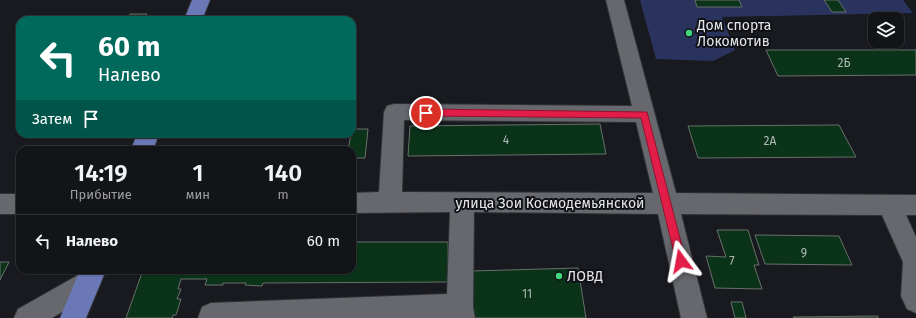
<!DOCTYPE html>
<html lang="ru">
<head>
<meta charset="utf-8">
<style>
	:root { --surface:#131417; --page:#202124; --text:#f1f3f6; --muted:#9d9ea1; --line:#323336 }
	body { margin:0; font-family:"Fira Sans",sans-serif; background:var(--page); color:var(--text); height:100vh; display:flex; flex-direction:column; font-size:15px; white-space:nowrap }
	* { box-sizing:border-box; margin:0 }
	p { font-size:13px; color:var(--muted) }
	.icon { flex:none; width:22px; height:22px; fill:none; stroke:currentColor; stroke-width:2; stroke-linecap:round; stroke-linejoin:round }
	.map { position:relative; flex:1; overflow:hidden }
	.drawer { position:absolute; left:16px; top:146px; width:340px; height:128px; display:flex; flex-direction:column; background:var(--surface); border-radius:12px; box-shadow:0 1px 3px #0004,0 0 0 1px var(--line) }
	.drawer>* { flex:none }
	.banner { position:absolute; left:16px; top:16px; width:340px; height:122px; border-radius:12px; box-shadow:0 1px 3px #0004,0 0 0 1px var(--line); background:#00695c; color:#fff; overflow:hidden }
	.buttons { position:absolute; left:868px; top:12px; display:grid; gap:8px }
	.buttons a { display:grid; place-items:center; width:36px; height:36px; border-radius:8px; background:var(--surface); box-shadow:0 1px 3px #0004,0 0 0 1px var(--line); font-size:20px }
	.pin { position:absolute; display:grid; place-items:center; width:34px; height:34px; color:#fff; margin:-17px; border:2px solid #fff; border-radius:50%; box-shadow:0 1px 4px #0007 }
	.me { position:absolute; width:44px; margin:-22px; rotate:347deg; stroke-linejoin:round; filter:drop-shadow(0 0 3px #0008) }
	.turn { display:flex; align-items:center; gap:14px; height:84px; padding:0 16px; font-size:18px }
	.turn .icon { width:52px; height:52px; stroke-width:2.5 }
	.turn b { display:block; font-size:28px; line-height:34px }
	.then { display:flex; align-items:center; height:38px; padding:0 16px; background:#0003; gap:8px; font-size:15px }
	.eta { display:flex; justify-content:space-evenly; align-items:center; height:68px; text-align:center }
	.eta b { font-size:24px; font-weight:600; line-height:28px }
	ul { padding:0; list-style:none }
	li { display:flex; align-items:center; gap:12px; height:52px; padding:0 16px; border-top:1px solid var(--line) }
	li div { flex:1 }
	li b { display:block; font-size:15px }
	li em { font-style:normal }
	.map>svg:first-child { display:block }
	.green { fill:#2a335e }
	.building { fill:#0a331a; stroke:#696f6a }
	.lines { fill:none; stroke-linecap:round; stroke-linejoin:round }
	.minor-casing { stroke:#323336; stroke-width:2 }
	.major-casing { stroke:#323336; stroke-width:2 }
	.minor { fill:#66686e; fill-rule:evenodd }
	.major { fill:#6b78b6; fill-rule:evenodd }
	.route { fill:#e11d48; stroke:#92132f }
	.poi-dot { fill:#40d77c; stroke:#101116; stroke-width:1.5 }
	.labels { text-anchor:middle; stroke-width:4; stroke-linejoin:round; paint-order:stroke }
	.number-label { font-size:12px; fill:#aeb9b6 }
	.poi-label { font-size:14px; fill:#e5e6ea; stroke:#101116; text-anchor:start }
	.street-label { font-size:14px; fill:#e5e6ea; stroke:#101116 }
</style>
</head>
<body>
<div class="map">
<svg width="916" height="318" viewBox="0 0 916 318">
	<rect width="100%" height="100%" fill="#191a1f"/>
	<polygon class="green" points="640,0 903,0 913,13 722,17 735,50 713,61 656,59"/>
	<g class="building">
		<polygon points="695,0 739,0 742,7 697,7"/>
		<polygon points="824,0 838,0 846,12 832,12"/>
		<polygon points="130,14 147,14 144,19 127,19"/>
		<polygon points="766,50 916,50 916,75 778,76"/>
		<polygon points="600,124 606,154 408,156 410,126"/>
		<polygon points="839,125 856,157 698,158 688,126"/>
		<polygon points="352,129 368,129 365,158 352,158 352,150 348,150"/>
		<polygon points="717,230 748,230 759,265 754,265 762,289 715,288 706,256 726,257"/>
		<polygon points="755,235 839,236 852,265 765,264"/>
		<polygon points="352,242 448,242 448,282 263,283 262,286 245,285 246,283 223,283 223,285 205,285 207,279 181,279 178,289 181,289 177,299 181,299 176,315 173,315 172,318 126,318 143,270 352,270"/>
		<polygon points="0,262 9,262 0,280"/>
		<polygon points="578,268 586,318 474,318 472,271"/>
		<polygon points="731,302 742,302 746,318 735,318"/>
		<polygon points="878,316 878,318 794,318 793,317"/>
	</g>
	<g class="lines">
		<defs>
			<g id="minor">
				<path d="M606,0H624L676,193L916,195V215H906L916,237V313L907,309L901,296L903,262L882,215L681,214L707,318H681L658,214L474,212L473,307L475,318H198L202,307L211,303L447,294L450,212L352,213V193L379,192L384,112L387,106L394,104L632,106ZM404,120L636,122L653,193L402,192Z"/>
				<rect x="0" y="194" width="20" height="20"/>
				<polygon points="87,270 97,273 101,282 97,291 52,318 14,318 18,309"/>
			</g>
			<g id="major">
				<polygon points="192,0 210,0 202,20 184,20"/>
				<polygon points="137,134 159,134 153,150 131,150"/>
				<polygon points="80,270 106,270 86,318 60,318"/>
			</g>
		</defs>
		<use href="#minor" class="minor-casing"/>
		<use href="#major" class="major-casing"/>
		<use href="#minor" class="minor"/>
		<use href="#major" class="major"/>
	</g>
	<polygon class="route" points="426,109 647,112 686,261 684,264 681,266 677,264 676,261 641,118 426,116 421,113"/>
	<g class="poi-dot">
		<circle cx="689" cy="33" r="4"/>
		<circle cx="559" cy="276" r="4"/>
	</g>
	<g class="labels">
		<g class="number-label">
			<text x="844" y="67">2Б</text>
			<text x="506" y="144">4</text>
			<text x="770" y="145">2А</text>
			<text x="804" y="257">9</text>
			<text x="732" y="265">7</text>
			<text x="527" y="298">11</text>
		</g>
		<g class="poi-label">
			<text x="697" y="30">Дом спорта<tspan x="697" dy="16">Локомотив</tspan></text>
			<text x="567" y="281">ЛОВД</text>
		</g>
		<g class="street-label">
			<text x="550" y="208">улица Зои Космодемьянской</text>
		</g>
	</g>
</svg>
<div class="buttons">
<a><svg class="icon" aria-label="layers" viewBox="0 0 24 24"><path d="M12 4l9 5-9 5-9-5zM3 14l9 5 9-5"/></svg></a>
</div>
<div class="pin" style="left:426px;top:113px;background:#d93025"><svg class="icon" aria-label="arrive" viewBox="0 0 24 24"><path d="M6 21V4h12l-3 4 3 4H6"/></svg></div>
<svg class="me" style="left:681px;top:261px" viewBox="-20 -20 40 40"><path d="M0-17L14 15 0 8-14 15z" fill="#e11d48" stroke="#fff" stroke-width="4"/></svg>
<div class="banner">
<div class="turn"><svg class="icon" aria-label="left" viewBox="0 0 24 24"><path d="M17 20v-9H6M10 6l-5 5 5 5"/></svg><div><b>60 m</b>Налево</div></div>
<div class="then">Затем<svg class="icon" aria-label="arrive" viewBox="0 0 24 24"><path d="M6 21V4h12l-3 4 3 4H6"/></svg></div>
</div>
<section class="drawer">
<div class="eta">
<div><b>14:19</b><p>Прибытие</p></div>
<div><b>1</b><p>мин</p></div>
<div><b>140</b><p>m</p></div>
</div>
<ul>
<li><svg class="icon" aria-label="left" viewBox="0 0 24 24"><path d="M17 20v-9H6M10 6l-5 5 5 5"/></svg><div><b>Налево</b></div><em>60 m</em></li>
</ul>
</section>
</div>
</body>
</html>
